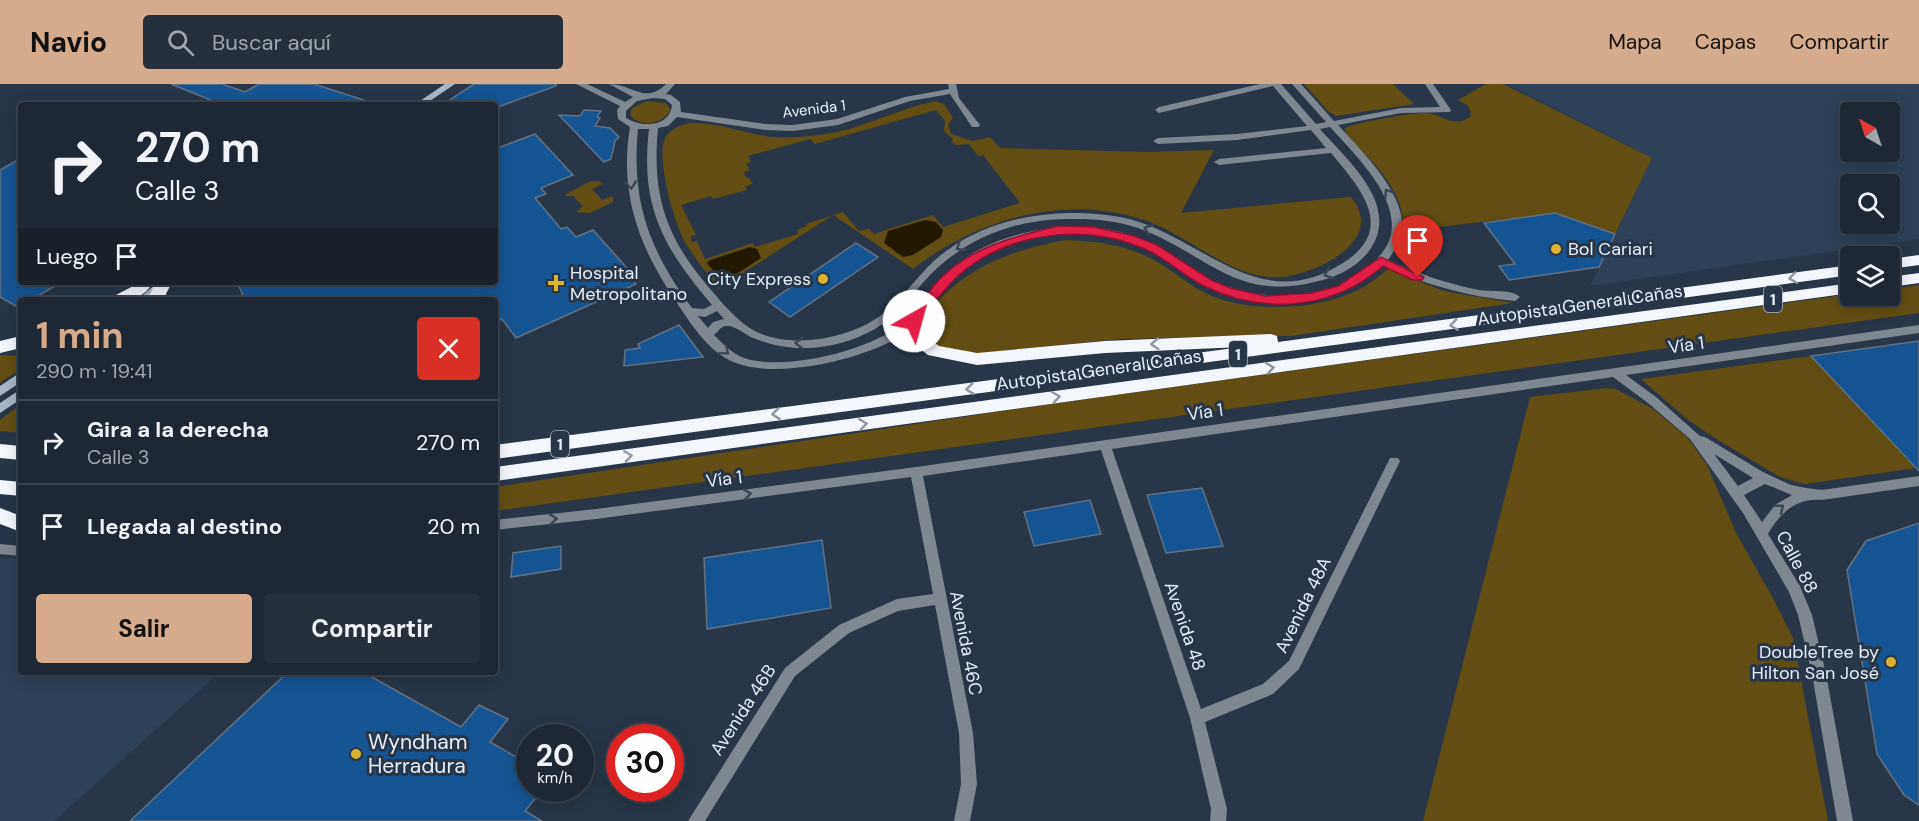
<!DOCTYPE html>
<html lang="es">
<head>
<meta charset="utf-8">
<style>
	:root { --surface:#1e2835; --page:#26303d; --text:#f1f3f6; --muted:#a1a6ad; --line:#3c4450; --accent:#d6ab8b }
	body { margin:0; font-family:"DM Sans",sans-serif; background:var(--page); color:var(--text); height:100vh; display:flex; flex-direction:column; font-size:22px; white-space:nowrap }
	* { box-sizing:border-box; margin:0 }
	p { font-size:20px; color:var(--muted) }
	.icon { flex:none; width:33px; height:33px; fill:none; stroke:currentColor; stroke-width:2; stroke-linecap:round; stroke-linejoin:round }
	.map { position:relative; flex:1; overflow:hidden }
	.side { position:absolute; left:18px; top:213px; width:480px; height:378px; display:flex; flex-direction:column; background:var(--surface); border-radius:6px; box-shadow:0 3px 15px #0003,0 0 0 2px var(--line) }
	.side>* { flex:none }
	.hud { position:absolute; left:18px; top:18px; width:480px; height:183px; border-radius:6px; box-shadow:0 3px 15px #0003,0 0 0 2px var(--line); background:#1e2835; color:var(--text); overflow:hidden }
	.needle { width:39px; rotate:321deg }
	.buttons { position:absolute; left:1840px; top:18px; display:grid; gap:12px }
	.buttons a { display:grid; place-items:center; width:60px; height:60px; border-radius:6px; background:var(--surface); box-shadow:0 3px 15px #0003,0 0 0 2px var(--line); font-size:30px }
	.speed { position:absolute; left:516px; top:640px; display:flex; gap:12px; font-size:30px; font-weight:700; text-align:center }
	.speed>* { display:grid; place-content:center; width:78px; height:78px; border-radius:50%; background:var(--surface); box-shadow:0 3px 15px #0003,0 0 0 2px var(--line); line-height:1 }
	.speed small { font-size:15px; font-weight:400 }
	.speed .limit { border:9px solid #d22; background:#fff; color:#111 }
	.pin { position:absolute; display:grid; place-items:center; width:51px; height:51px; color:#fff; margin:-62px -26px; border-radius:50% 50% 50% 0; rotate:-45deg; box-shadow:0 0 6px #0007 }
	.pin .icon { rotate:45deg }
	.me { position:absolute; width:66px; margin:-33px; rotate:38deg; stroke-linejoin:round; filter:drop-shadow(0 0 4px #0008) }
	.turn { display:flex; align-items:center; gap:21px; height:126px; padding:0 18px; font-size:27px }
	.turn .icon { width:78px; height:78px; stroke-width:2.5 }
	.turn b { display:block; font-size:42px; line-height:51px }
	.then { display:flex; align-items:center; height:57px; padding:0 18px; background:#0003; gap:12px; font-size:22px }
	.round { display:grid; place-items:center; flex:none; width:63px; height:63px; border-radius:6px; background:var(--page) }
	.head { display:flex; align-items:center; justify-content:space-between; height:102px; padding:0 18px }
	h1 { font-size:36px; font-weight:700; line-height:45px; color:var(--accent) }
	.action { display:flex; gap:12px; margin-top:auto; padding:12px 18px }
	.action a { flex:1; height:69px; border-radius:6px; background:var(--accent); color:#111; font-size:24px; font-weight:700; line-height:69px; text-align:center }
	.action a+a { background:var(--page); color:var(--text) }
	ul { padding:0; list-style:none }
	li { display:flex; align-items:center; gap:18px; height:84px; padding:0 18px; border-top:2px solid var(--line) }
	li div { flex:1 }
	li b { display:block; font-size:22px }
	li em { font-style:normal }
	header { display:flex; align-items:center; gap:36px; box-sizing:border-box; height:84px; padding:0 30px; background:var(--accent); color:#111 }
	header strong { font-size:28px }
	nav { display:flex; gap:33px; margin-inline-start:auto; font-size:21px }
	.search { width:420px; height:54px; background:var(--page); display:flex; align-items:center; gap:15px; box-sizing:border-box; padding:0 21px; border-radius:6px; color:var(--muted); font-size:22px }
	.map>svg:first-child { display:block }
	.built { fill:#2e4156; fill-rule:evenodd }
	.green { fill:#624e12; fill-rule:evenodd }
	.water { fill:#221800 }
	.building { fill:#155492; stroke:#617184; stroke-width:1.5 }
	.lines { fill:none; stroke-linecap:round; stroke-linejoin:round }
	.street { fill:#7f8790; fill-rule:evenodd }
	.secondary { fill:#a9b5c3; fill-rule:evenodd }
	.highway { fill:#f3f7fb; fill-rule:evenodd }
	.oneway { stroke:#394656 }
	.oneway2 { stroke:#8e96a1 }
	.route { fill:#e11d48; stroke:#92132f; stroke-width:1.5 }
	.poi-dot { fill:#dcb233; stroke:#283647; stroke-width:2 }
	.labels { text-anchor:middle; stroke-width:6; stroke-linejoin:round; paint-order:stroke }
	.far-street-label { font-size:15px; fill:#e6effa; stroke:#283647 }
	.shield { fill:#283647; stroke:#adb8c4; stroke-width:1.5 }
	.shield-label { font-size:16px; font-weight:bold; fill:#e6effa }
	.poi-label { font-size:18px; fill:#e6effa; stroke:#283647; text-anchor:start }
	.street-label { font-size:18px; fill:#e6effa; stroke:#283647 }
	.near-poi-label { font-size:21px; fill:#e6effa; stroke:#283647; text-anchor:start }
</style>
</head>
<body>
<header>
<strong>Navio</strong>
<div class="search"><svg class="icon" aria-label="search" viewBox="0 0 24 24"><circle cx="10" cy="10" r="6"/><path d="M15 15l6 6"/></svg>Buscar aquí</div>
<nav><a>Mapa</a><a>Capas</a><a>Compartir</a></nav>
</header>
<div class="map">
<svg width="1919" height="737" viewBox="0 0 1919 737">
	<rect width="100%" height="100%" fill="#283647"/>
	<g class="built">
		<path d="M1506,0H1919V155L1590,202L1652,74ZM1851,28H1890V68H1851ZM1851,100H1890V140H1851Z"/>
		<polygon points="0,474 21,475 21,588 220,588 54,737 0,737"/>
	</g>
	<g class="green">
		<polygon points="1304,0 1393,0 1414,20 1336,32 1328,27"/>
		<path d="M1486,0H1503L1652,74L1615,150L1550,128L1551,130L1403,147C1406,105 1371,78 1346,49L1345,44C1358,38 1411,29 1425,29C1441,29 1453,45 1470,33L1471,28L1467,21L1458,16Z"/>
		<path d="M647,17L666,19L670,25L669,29C659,40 640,44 630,31L632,24Z"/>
		<path d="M936,17L944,20L953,34L948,41L951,50L973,57L990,53L1000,64L1147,68L1214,66L1181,129L1351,113C1387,156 1317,190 1281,193C1241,196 1207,167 1173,149C1090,103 984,129 913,185L833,131L718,205C708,190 696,176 686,160C675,142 653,68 667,51C672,44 683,40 691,39C718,38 745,50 772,53C786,54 803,53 818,51C860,47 895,25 936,17ZM936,26L945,37L944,47L953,55L952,58L956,61L969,60L978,72L983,71L1020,119L943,143L933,131L874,150L869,145L859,147L843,128L806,140L807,142L797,146L798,150L755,163L753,159L705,175L697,157L692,158L691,152L696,151L681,121L711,112L713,115L747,106L745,102L753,100L749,94H746L744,88L750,86L746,80L751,77L748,72L810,55L815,60Z"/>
		<polygon points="591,97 599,97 603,100 592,105 602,116 613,112 613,118 590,129 576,128 583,122 573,112 565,112 566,110"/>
		<path d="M1065,156C1097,157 1126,161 1154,176C1174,187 1190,203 1212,212C1254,229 1317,226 1358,206C1369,201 1379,192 1388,185L1444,207L1513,219L1291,252L1120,255L973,270L933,261L915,246C926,233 936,218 948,207C981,177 1023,164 1065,156Z"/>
		<polygon points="1919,201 1919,229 495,427 495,403 1050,320 1851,210 1890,212 1890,205"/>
		<polygon points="0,271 21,272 21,285 0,299"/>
		<polygon points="1811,272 1916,384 1805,400 1780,393 1718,356 1688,336 1641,295"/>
		<polygon points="1607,304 1616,305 1653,325 1688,354 1707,381 1737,451 1773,514 1793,554 1828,737 1423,737 1530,313"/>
		<polygon points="21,320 21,349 0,347 0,336"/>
	</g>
	<g class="water">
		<polygon points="925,136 936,138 943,146 941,153 913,171 903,173 884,159 888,147"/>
		<polygon points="750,163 757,165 761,174 726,197 727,193 721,192 719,195 707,179 710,176"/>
	</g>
	<g class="building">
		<polygon points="171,0 222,0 245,8 259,0 314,0 370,18 369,21 223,21"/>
		<polygon points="474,0 556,0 556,2 495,24 495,21 442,21"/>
		<polygon points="584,26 601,27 597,33 600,34 595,42 610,44 619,53 615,57 611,75 604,78 559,31 580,32"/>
		<polygon points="535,50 573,91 541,104 546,110 535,114 561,145 567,143 576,153 593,146 627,184 623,186 636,200 516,254 502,235 495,238 495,216 245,216 237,198 495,198 495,65"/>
		<polygon points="21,74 21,198 62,198 31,216 21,216 21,225 0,213 0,86"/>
		<polygon points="1555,129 1615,150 1599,183 1509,196 1499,182 1515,180 1484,139"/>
		<polygon points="856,159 878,173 790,233 769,218"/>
		<polygon points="679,241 703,273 624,282 625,266 640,264 638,260"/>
		<polygon points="1919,257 1919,387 1811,272"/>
		<polygon points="1202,404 1223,462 1166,469 1147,411"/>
		<polygon points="1090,416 1101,450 1034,462 1024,428"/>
		<polygon points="1919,439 1919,721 1904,711 1877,670 1847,486 1866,457"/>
		<polygon points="822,456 831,524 707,545 704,474"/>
		<polygon points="561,462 561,485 511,493 513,469"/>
		<polygon points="288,588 363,588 461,643 479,621 508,635 490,658 530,681 530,705 543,705 525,727 542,737 130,737"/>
	</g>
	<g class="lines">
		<g class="street">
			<path d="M576,0H587L625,18L633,13L609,0C633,0 645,21 666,0H675L666,10L671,11L680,18L681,28L765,40L793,41L837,35L905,13L949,5L948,0H956L959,14L980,41L978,43H972L950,10L910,17L838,41L793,47L765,46L677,33L668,42L658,44C652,108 664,150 706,200C718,214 730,229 744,240C780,269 851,256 884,229C908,210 923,182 949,165C984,140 1027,130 1069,129C1096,129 1124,131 1150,142C1216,169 1267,227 1343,179C1398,144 1359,103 1331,69L1219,81L1214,78L1219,75L1326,64L1311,46L1237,56L1158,60L1153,57L1158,54L1237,50L1307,42L1273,2L1159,29L1155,26L1159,23L1260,0H1281L1316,40L1326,38L1292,0H1301L1334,37L1401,24L1440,23L1425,0H1433L1451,26L1450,28L1401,29L1338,41C1360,65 1404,108 1402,142C1402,155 1395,166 1388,176C1417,189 1447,200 1479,206C1491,208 1512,205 1520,213L1515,217C1468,213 1425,200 1382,182C1332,227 1261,230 1201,200C1186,192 1174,181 1160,172C1134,155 1101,147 1070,148C1027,150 979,166 949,199C936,214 928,233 912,245C873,274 776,298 731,277C707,266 689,237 675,216C638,161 619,109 630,43L618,35L617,26L620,22ZM653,14L665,15L672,21C670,43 642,44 626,34V27L637,17ZM1330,43C1357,73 1415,127 1382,169C1342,220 1266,221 1212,196C1187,185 1168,165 1142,155C1111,143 1077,139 1044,145C1006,151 967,166 941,195C928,210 919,229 903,240C868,266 794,285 751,276C736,273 725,262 714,251L721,244C724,242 725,242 729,242C737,243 746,251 753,254C760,257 768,259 775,261C801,267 831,264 856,254C895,239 904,218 931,190C962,159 1004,140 1048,136C1077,134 1110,134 1138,144C1209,170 1234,219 1319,197C1337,193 1357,183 1369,167C1402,122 1348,77 1320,45ZM638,45H649C640,123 663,163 712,221L704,225L692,224C649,166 631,117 638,45ZM717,227L724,235L713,238L708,244L698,232L705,233Z"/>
			<path d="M1919,241V249L1626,291L1656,313L1700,352L1705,353L1763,388L1791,401L1806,404L1822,406L1919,392V402L1822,416C1797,413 1780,429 1768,450L1800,502L1812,531L1826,590L1853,737H1837L1812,590L1798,531L1789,508L1743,429L1690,355L1648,319L1613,293L1112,365L1201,625L1263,600L1289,577L1390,374H1398L1400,377L1299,585L1273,610L1205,638L1227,725L1226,737H1210L1211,725L1190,634L1101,366L923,392L973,649L977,700L970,737H954L961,700L959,649L935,521L898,527L849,549L795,592L705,737H688L785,584L839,541L897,515L933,510L911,393L596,435L495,446V436L596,425L916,383ZM1714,370L1753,394L1738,402ZM1765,400L1792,411L1775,421L1762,438L1744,411Z"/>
			<polygon points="0,460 21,462 21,472 0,470"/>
		</g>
		<g class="secondary">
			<polygon points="445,0 455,0 424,21 414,21"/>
			<polygon points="158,198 170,198 149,216 137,216"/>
			<polygon points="21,288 21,298 0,312 0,302"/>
			<polygon points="21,305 21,315 0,329 0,319"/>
		</g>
		<g class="highway">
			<polygon points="1919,171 1919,181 1890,185 1890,175"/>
			<polygon points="1851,181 1851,191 495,375 495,361 1242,263 1105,269 977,281 928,271 899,249 897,245 899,241 911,241 939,262 977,269 1105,257 1271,250 1277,252 1278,258"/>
			<polygon points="1919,189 1919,199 1890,203 1890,193"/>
			<path d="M141,198L148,199L150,203C140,216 127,216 112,216L114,212Z"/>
			<polygon points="156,198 170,198 171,200 163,216 147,216"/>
			<polygon points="1851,199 1851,209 495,397 495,383"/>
			<polygon points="21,252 21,264 0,269 0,257"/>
			<polygon points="0,360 21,362 21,376 0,374"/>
			<polygon points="0,396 21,398 21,412 0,410"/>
			<polygon points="0,424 21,432 21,448 0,440"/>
		</g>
	</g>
	<defs><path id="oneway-chevron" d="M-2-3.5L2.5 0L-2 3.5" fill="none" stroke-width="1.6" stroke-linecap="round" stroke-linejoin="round" transform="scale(1.5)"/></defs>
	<g class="oneway">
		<use href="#oneway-chevron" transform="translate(631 101) rotate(84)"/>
		<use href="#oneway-chevron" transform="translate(1388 109) rotate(-123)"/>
		<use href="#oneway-chevron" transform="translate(1148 145) rotate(-158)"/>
		<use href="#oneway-chevron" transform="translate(960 163) rotate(148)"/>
		<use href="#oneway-chevron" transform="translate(1328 190) rotate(159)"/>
		<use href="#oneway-chevron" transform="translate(799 259) rotate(-179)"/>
		<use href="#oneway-chevron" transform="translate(725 267) rotate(40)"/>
		<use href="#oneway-chevron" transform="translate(747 410) rotate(-7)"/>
		<use href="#oneway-chevron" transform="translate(1780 424) rotate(-39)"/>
		<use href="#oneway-chevron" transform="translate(553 435) rotate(-6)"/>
	</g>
	<g class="oneway2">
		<use href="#oneway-chevron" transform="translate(1793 194) rotate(172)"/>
		<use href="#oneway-chevron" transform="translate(1454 241) rotate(172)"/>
		<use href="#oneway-chevron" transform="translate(1155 260) rotate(177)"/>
		<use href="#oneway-chevron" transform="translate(1270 284) rotate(-8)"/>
		<use href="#oneway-chevron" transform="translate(970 305) rotate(173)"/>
		<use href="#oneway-chevron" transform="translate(1056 313) rotate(-8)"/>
		<use href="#oneway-chevron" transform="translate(776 330) rotate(173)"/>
		<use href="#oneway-chevron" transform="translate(863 340) rotate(-8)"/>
		<use href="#oneway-chevron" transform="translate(628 372) rotate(-8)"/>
	</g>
	<path class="route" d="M1059,142L1094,143L1134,152L1157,161L1211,196L1230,204L1265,212L1312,209L1338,202L1381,173L1424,193L1422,196H1413L1383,182C1333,226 1263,231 1204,202C1184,192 1167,175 1147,166C1092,141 1023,146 973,180C950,195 935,219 918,240H910L908,237L910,234C919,222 928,208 938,197C970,163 1015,152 1059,142Z"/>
	<g class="poi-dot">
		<circle cx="1556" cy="165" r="6"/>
		<circle cx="823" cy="195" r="6"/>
		<path d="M553 190h6v6h6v6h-6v6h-6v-6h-6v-6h6z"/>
		<circle cx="1891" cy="578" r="6"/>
		<circle cx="356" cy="670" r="6"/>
	</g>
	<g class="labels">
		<g class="far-street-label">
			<text transform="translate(814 25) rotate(-7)" y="5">Avenida 1</text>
		</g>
		<g class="shield">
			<rect x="1764" y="202" width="18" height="26" rx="4.5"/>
			<rect x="1229" y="257" width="18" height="26" rx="4.5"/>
			<rect x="551" y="347" width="18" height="26" rx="4.5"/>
		</g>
		<g class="shield-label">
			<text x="1773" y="221">1</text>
			<text x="1238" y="276">1</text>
			<text x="560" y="366">1</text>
		</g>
		<g class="poi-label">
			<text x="1568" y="171">Bol Cariari</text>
			<text x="570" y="195">Hospital<tspan x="570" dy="21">Metropolitano</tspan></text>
			<text x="811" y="201" text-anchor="end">City Express</text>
			<text x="1879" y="574" text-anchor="end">DoubleTree by<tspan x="1879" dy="21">Hilton San José</tspan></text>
		</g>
		<g class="street-label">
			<text transform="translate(1580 221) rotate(-8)" y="6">Autopista General Cañas</text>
			<text transform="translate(1686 261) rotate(-8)" y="6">Vía 1</text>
			<text transform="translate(1099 286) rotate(-8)" y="6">Autopista General Cañas</text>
			<text transform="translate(1205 328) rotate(-8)" y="6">Vía 1</text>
			<text transform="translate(724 395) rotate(-7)" y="6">Vía 1</text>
			<text transform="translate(1797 478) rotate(62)" y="6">Calle 88</text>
			<text transform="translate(1303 521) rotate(-64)" y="6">Avenida 48A</text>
			<text transform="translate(1185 542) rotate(71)" y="6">Avenida 48</text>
			<text transform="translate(966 559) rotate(79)" y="6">Avenida 46C</text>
			<text transform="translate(743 626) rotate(-57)" y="6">Avenida 46B</text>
		</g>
		<g class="near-poi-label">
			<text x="368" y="665">Wyndham<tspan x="368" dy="24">Herradura</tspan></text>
		</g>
	</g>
</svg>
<div class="buttons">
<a><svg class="needle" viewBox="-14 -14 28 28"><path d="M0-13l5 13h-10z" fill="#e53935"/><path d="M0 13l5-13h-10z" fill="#a1a6ad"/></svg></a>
<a><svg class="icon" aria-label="search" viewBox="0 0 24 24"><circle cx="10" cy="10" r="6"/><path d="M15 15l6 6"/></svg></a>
<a><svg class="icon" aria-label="layers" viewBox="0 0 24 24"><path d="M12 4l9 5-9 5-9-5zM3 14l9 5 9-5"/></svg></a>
</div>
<div class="speed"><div>20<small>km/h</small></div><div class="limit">30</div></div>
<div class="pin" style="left:1418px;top:193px;background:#d93025"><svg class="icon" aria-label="arrive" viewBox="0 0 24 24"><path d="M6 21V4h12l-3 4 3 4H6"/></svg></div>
<svg class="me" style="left:914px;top:237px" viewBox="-20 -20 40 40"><circle r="19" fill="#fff"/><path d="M0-13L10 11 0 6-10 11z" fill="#e11d48"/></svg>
<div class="hud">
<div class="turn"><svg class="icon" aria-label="right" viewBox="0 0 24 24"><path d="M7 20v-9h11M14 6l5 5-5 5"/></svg><div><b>270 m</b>Calle 3</div></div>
<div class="then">Luego<svg class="icon" aria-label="arrive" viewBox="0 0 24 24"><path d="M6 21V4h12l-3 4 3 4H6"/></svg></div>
</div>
<section class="side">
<div class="head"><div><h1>1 min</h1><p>290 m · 19:41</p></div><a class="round" style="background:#d93025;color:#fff"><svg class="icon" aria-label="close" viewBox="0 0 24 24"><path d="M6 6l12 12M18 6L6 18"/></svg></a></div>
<ul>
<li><svg class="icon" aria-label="right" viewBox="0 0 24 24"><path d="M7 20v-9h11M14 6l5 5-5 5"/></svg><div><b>Gira a la derecha</b><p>Calle 3</p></div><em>270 m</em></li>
<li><svg class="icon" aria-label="arrive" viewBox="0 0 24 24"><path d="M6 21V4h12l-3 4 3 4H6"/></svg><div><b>Llegada al destino</b></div><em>20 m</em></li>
</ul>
<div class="action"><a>Salir</a><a>Compartir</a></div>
</section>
</div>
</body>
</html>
